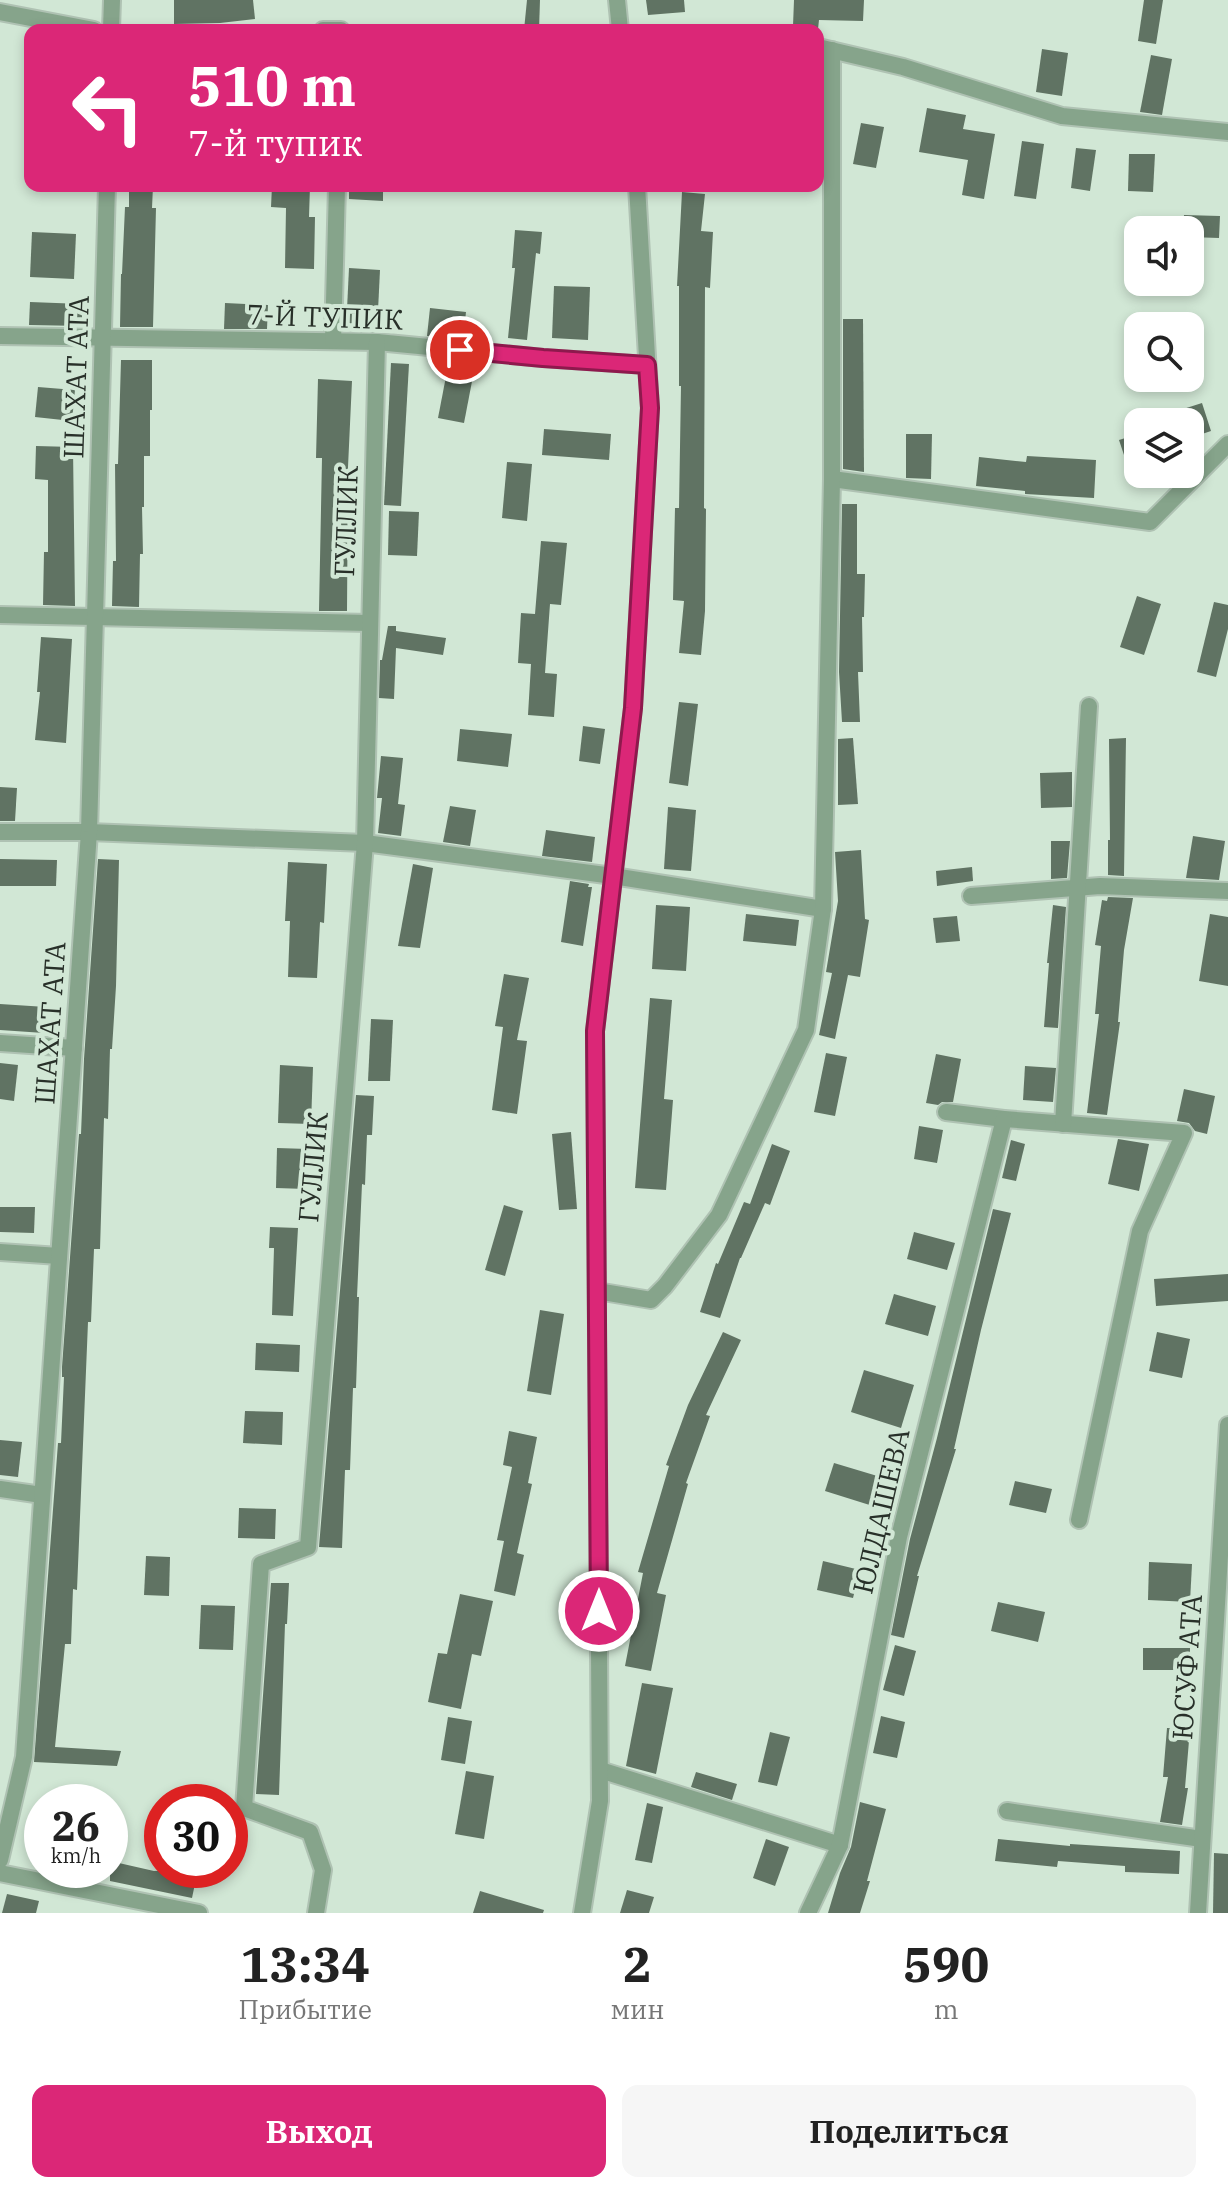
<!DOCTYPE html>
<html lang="ru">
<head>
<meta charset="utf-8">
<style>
	:root { --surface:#fff; --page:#f6f6f6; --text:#222; --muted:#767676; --accent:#db2777 }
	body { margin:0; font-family:"IBM Plex Serif",serif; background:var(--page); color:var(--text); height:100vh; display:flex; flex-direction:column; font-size:30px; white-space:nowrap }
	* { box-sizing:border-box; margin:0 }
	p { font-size:26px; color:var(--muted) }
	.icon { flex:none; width:44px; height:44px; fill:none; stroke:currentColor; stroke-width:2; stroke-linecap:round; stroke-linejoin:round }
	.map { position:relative; height:1913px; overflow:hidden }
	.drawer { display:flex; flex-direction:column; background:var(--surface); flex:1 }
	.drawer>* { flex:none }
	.hud { position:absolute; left:24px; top:24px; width:800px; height:168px; border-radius:16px; box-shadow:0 4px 12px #0003; background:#db2777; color:#fff; overflow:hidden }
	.controls { position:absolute; left:1124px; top:216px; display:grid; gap:16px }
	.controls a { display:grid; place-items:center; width:80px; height:80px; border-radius:16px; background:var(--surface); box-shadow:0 4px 12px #0003; font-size:40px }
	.speed { position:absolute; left:24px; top:1784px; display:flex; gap:16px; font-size:40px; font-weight:700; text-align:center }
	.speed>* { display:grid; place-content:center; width:104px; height:104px; border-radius:50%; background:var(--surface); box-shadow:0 4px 12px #0003; line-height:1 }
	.speed small { font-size:20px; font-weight:400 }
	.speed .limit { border:12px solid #d22; background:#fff; color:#111 }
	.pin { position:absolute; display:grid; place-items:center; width:68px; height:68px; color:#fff; margin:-34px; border:4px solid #fff; border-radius:50%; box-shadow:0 2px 8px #0007 }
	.me { position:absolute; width:88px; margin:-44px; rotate:0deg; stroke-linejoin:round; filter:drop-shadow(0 0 6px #0008) }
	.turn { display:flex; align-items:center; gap:28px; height:168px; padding:0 32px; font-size:36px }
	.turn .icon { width:104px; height:104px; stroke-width:2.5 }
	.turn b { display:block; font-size:56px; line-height:68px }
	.eta { display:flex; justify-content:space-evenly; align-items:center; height:136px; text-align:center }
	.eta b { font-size:48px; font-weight:700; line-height:56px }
	.button { display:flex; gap:16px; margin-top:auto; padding:16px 32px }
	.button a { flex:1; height:92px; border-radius:16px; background:var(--accent); color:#fff; font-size:32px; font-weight:700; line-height:92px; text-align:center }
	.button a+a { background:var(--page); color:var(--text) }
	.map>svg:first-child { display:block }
	.building { fill:#607363 }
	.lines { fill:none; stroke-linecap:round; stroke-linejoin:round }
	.minor-casing { stroke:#afc2b3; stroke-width:20 }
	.minor { stroke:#86a48b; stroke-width:16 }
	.route-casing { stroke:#8e194d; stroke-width:20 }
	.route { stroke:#db2777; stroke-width:14 }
	.labels { text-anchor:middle; stroke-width:8; stroke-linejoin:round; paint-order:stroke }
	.street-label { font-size:28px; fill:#283029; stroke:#d1e7d5 }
</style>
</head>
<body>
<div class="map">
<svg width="1228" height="1913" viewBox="0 0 1228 1913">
	<rect width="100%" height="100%" fill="#d1e7d5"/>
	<g class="building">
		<polygon points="174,0 253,0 255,19 220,23 174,24"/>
		<polygon points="527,0 540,0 539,30 524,30"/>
		<polygon points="646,0 684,0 685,12 648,15"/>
		<polygon points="794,0 864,0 863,21 819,20 818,29 793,26"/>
		<polygon points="1144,0 1163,0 1156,44 1138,41"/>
		<polygon points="1042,49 1068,53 1062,96 1036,92"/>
		<polygon points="1151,55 1172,59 1162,115 1140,112"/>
		<polygon points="927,108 966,115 963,129 995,134 984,199 962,195 968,160 919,152"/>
		<polygon points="861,123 884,127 876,168 853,164"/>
		<polygon points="1022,141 1044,144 1036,199 1014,196"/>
		<polygon points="1076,148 1096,150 1090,191 1071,188"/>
		<polygon points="1129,154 1155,154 1153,192 1128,191"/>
		<polygon points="129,186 153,186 152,208 156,208 153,327 120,327 121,274 122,274 125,207 129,207"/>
		<polygon points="272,186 310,186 309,217 315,217 314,269 285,268 286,208 271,207"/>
		<polygon points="349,186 383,186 383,201 349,199"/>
		<polygon points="682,192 705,194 701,231 713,232 710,288 705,287 704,508 706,509 705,611 701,655 679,653 684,601 673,600 675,508 679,508 681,386 679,386 679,286 677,286"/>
		<polygon points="1184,215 1220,216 1219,238 1190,237 1190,230 1183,230"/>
		<polygon points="515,230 542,232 540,254 536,253 527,340 508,338 515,268 512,268"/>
		<polygon points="32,232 76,234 74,279 30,277"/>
		<polygon points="349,268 380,270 377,331 346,330"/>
		<polygon points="554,286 590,287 588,340 552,338"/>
		<polygon points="30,302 82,304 82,326 29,325"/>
		<polygon points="225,303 268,305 267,329 224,329"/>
		<polygon points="430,308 466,312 463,339 427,336"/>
		<polygon points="843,319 863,319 864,472 843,469"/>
		<polygon points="121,360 152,360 152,410 150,410 150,456 144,456 144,507 142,507 143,554 140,554 139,607 112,606 113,561 116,561 115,464 118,464"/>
		<polygon points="391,363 409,364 401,506 384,505"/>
		<polygon points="448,366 474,371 464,423 438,418"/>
		<polygon points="318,379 352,381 348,467 347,611 319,611 322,458 316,458"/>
		<polygon points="38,387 75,390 72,421 35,417"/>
		<polygon points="1202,403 1211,431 1190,438 1190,422 1152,422 1152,419"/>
		<polygon points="544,429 611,434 609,460 542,455"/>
		<polygon points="906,434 932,434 931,479 906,478"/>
		<polygon points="1138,434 1138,464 1128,467 1119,440"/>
		<polygon points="36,446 73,447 75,606 43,605 44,552 48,552 48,480 35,479"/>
		<polygon points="1027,456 1096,460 1094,498 1025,494 1025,491 976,486 979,457 1026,462"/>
		<polygon points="507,462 532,464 527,521 502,518"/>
		<polygon points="842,504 857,504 857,574 865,574 864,617 862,617 863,672 858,672 860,722 842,722 839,672"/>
		<polygon points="389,511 419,512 417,556 388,555"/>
		<polygon points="541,541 567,543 561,605 550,604 545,673 557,674 554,717 528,715 531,664 518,663 521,613 535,614"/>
		<polygon points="1137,596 1161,604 1144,655 1120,647"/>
		<polygon points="1214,602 1228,605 1228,629 1216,677 1197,672"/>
		<polygon points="388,626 396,626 396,631 446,638 443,655 396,648 394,699 379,698 380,660 382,660"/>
		<polygon points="41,637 72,639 66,743 35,740 40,692 37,692"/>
		<polygon points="679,702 698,704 688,786 669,783"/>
		<polygon points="583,726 605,729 600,764 579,761"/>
		<polygon points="460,729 512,734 508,767 457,761"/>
		<polygon points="853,738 858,804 838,805 838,739"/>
		<polygon points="1126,738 1124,876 1108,875 1108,840 1110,840 1109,739"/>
		<polygon points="381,756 403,758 398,804 405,805 401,836 378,833 382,798 377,798"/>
		<polygon points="1072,772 1072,807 1041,808 1040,773"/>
		<polygon points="0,787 17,788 15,821 0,821"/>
		<polygon points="450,806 476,810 470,846 443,842"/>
		<polygon points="668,807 696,810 691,871 664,869"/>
		<polygon points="546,830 595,837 592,862 542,856"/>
		<polygon points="1193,836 1225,841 1219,880 1186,878"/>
		<polygon points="1051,841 1070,841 1067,878 1051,879"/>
		<polygon points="861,850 865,919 869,920 860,977 848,975 835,1039 819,1035 832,973 826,972 838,901 835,852"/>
		<polygon points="0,859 57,860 56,886 0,886"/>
		<polygon points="98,859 119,860 116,986 112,1049 110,1049 108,1119 104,1118 100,1249 94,1249 91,1322 88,1322 77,1590 73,1589 71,1644 65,1644 55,1747 121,1751 117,1766 34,1762 58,1443 61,1443 64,1377 62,1377 62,1367 79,1134 81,1134 84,1059"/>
		<polygon points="288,862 327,864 324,923 320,922 317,978 288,977 290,921 285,921"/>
		<polygon points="413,864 433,868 420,948 398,946"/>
		<polygon points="972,867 973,881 937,886 936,871"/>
		<polygon points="570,881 589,884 588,887 592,887 583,946 561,942"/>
		<polygon points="1108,897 1133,898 1124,950 1118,1022 1120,1022 1107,1115 1087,1113 1099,1014 1095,1014 1101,946 1095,945 1102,900 1107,901"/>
		<polygon points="656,905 690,907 686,971 652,969"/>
		<polygon points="1053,905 1066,907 1058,1028 1044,1027 1049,963 1047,963"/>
		<polygon points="746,914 799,920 796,946 743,941"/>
		<polygon points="1210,914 1228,917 1228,986 1199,981"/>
		<polygon points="957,916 960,941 936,943 933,918"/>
		<polygon points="504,974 529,978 517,1040 527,1041 517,1114 492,1110 503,1027 495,1026"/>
		<polygon points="650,998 672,1000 664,1099 673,1100 666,1190 635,1188"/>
		<polygon points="0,1004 46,1007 44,1033 0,1030"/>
		<polygon points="371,1019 393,1020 390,1081 368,1081"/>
		<polygon points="826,1053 847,1057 835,1116 814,1112"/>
		<polygon points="936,1054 961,1059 953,1102 942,1102 938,1105 926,1103"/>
		<polygon points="0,1063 18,1065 14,1101 0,1099"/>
		<polygon points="280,1065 313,1067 311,1124 278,1123"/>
		<polygon points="1025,1066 1056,1068 1053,1102 1023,1100"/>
		<polygon points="1184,1089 1215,1096 1207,1134 1195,1131 1189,1123 1177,1121"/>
		<polygon points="356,1095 374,1096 372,1135 367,1135 365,1185 362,1184 357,1297 359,1297 356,1388 353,1388 350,1470 345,1470 342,1548 319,1547"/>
		<polygon points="919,1126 943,1130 937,1163 914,1159"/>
		<polygon points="571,1132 577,1209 559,1210 552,1134"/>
		<polygon points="1118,1139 1149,1144 1139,1191 1108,1184"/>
		<polygon points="1011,1140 1025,1144 1016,1181 1002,1178"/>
		<polygon points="772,1144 790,1151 770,1205 765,1203 741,1258 740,1258 720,1318 700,1312 716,1263 718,1264 744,1202 750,1204"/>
		<polygon points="277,1148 308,1149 306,1189 276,1188"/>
		<polygon points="504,1205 523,1211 505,1276 485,1270"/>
		<polygon points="0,1207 35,1207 34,1233 0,1232"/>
		<polygon points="993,1209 1011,1213 981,1330 954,1449 956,1449 917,1576 919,1576 904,1638 891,1635 910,1539 937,1438"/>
		<polygon points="270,1227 298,1228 293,1316 272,1315 274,1248 269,1248"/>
		<polygon points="914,1232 955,1243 947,1270 907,1259"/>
		<polygon points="1228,1274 1228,1301 1156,1306 1154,1279"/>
		<polygon points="894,1294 936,1306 928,1336 885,1324"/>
		<polygon points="540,1310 564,1314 551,1395 527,1391"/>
		<polygon points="723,1332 741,1340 706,1415 710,1416 686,1483 688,1484 657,1593 666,1595 651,1671 625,1666 643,1573 638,1572 669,1466 666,1465 688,1405"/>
		<polygon points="1157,1332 1190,1339 1182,1378 1149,1371"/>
		<polygon points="256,1343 300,1345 299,1372 255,1370"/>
		<polygon points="864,1370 914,1385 901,1428 851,1412"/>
		<polygon points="245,1411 283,1412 282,1445 243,1443"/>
		<polygon points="509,1431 537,1437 528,1483 532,1484 517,1553 524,1555 515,1596 494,1591 504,1541 497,1540 512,1467 503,1465"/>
		<polygon points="0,1440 22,1442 18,1477 0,1475"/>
		<polygon points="834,1463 884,1478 876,1507 825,1491"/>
		<polygon points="1015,1481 1052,1489 1046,1513 1009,1505"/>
		<polygon points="239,1508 276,1509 275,1539 238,1538"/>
		<polygon points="146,1556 170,1557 169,1596 144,1595"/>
		<polygon points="823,1561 860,1570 853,1598 817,1590"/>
		<polygon points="1149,1562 1192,1564 1190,1602 1148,1600"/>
		<polygon points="271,1583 289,1583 287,1624 285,1624 279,1795 256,1794"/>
		<polygon points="460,1594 493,1601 481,1656 472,1654 461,1709 428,1702 438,1653 447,1654"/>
		<polygon points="998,1602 1045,1612 1038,1642 991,1631"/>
		<polygon points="201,1605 235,1606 233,1650 199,1649"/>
		<polygon points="895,1645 916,1651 904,1696 883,1690"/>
		<rect x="1143" y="1648" width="47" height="22"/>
		<polygon points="642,1683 673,1688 656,1774 626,1766"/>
		<polygon points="881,1716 905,1722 897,1758 873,1753"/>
		<polygon points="448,1717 472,1721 465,1764 441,1760"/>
		<polygon points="1167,1728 1190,1729 1185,1788 1188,1788 1182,1825 1160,1822 1168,1777 1163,1777"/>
		<polygon points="770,1732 790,1737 777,1786 758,1782"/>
		<polygon points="466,1771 494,1776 484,1839 455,1834"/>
		<polygon points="696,1772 737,1784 732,1800 691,1787"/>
		<polygon points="860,1802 886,1809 867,1881 870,1881 860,1913 828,1913 840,1873 851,1847"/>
		<polygon points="647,1803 663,1807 652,1863 635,1860"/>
		<polygon points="766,1839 789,1847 775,1886 753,1878"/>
		<polygon points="998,1839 1070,1846 1070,1844 1180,1851 1179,1874 1125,1872 1125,1866 1058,1861 1057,1867 995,1861"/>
		<polygon points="1214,1853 1228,1854 1228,1913 1213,1913"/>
		<polygon points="110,1861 154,1871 178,1870 197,1874 192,1898 110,1881"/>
		<polygon points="627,1890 654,1897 649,1913 620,1913"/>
		<polygon points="480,1891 544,1910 543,1913 473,1913"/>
		<polygon points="7,1894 39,1901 36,1913 2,1913"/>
	</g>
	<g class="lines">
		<defs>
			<g id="minor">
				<polyline points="617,0 620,30"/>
				<polyline points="0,12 94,30"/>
				<polyline points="111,30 112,0"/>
				<polyline points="323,30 341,30"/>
				<polyline points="818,47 903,67 1062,116 1228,132"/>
				<polyline points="0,336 377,342 543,358 647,365"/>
				<polyline points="333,341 337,186"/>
				<polyline points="832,479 1150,522 1228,444"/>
				<polyline points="0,615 369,623"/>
				<polyline points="0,832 89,832 365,843 613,876 823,909"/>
				<polyline points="971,896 1100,886 1228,891"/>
				<polyline points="0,1043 74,1048"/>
				<polyline points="946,1112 1004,1119 1184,1133 1140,1231 1079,1520"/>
				<polyline points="1063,1124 1089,706"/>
				<polyline points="0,1252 59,1256"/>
				<polyline points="597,1291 651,1300 665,1286 719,1215 806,1030 823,909 832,479 832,50"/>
				<polyline points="0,1489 42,1495"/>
				<polyline points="600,1770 840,1845"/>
				<polyline points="1007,1811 1202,1839"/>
				<polyline points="0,1860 24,1757 89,832 107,186"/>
				<polyline points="0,1873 199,1913"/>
				<polyline points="316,1913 323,1870 310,1832 244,1808 261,1564 308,1547 365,843 377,342"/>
				<polyline points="582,1913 600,1801 595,1031 633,708 650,408 637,186"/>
				<polyline points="808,1913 840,1845 899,1537 1004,1119"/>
				<polyline points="1198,1913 1228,1425"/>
			</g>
		</defs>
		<use href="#minor" class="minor-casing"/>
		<use href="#minor" class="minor"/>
	</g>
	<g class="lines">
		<defs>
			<polyline id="route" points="460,350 543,358 647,365 650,408 633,708 595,1031 599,1611"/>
		</defs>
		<use href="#route" class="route-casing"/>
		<use href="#route" class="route"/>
	</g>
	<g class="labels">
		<g class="street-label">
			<text transform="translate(325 317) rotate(2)" y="10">7-Й ТУПИК</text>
			<text transform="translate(76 377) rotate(-88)" y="10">ШАХАТ АТА</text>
			<text transform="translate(346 521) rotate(-88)" y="10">ГУЛЛИК</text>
			<text transform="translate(50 1023) rotate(-86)" y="10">ШАХАТ АТА</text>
			<text transform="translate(313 1167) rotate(-85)" y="10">ГУЛЛИК</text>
			<text transform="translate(881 1511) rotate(-77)" y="10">ЮЛДАШЕВА</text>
			<text transform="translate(1187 1667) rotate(-86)" y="10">ЮСУФ АТА</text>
		</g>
	</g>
</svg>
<div class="controls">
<a><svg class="icon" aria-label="sound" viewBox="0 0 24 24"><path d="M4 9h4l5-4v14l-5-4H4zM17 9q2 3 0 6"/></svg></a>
<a><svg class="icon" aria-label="search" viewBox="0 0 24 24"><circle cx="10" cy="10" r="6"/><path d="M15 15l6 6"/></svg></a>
<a><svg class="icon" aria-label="layers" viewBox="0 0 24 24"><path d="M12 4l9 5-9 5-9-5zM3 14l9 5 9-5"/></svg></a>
</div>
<div class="speed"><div>26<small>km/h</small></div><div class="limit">30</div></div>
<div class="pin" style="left:460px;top:350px;background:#d93025"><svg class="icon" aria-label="arrive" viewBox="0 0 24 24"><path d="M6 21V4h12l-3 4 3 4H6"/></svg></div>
<svg class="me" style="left:599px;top:1611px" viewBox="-20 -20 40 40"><circle r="17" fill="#db2777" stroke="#fff" stroke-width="3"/><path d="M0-11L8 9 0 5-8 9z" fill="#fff"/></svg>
<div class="hud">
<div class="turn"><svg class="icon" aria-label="left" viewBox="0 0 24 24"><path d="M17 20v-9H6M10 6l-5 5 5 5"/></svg><div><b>510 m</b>7-й тупик</div></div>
</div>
</div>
<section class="drawer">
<div class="eta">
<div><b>13:34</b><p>Прибытие</p></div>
<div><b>2</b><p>мин</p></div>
<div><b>590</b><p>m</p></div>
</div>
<div class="button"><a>Выход</a><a>Поделиться</a></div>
</section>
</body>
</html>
